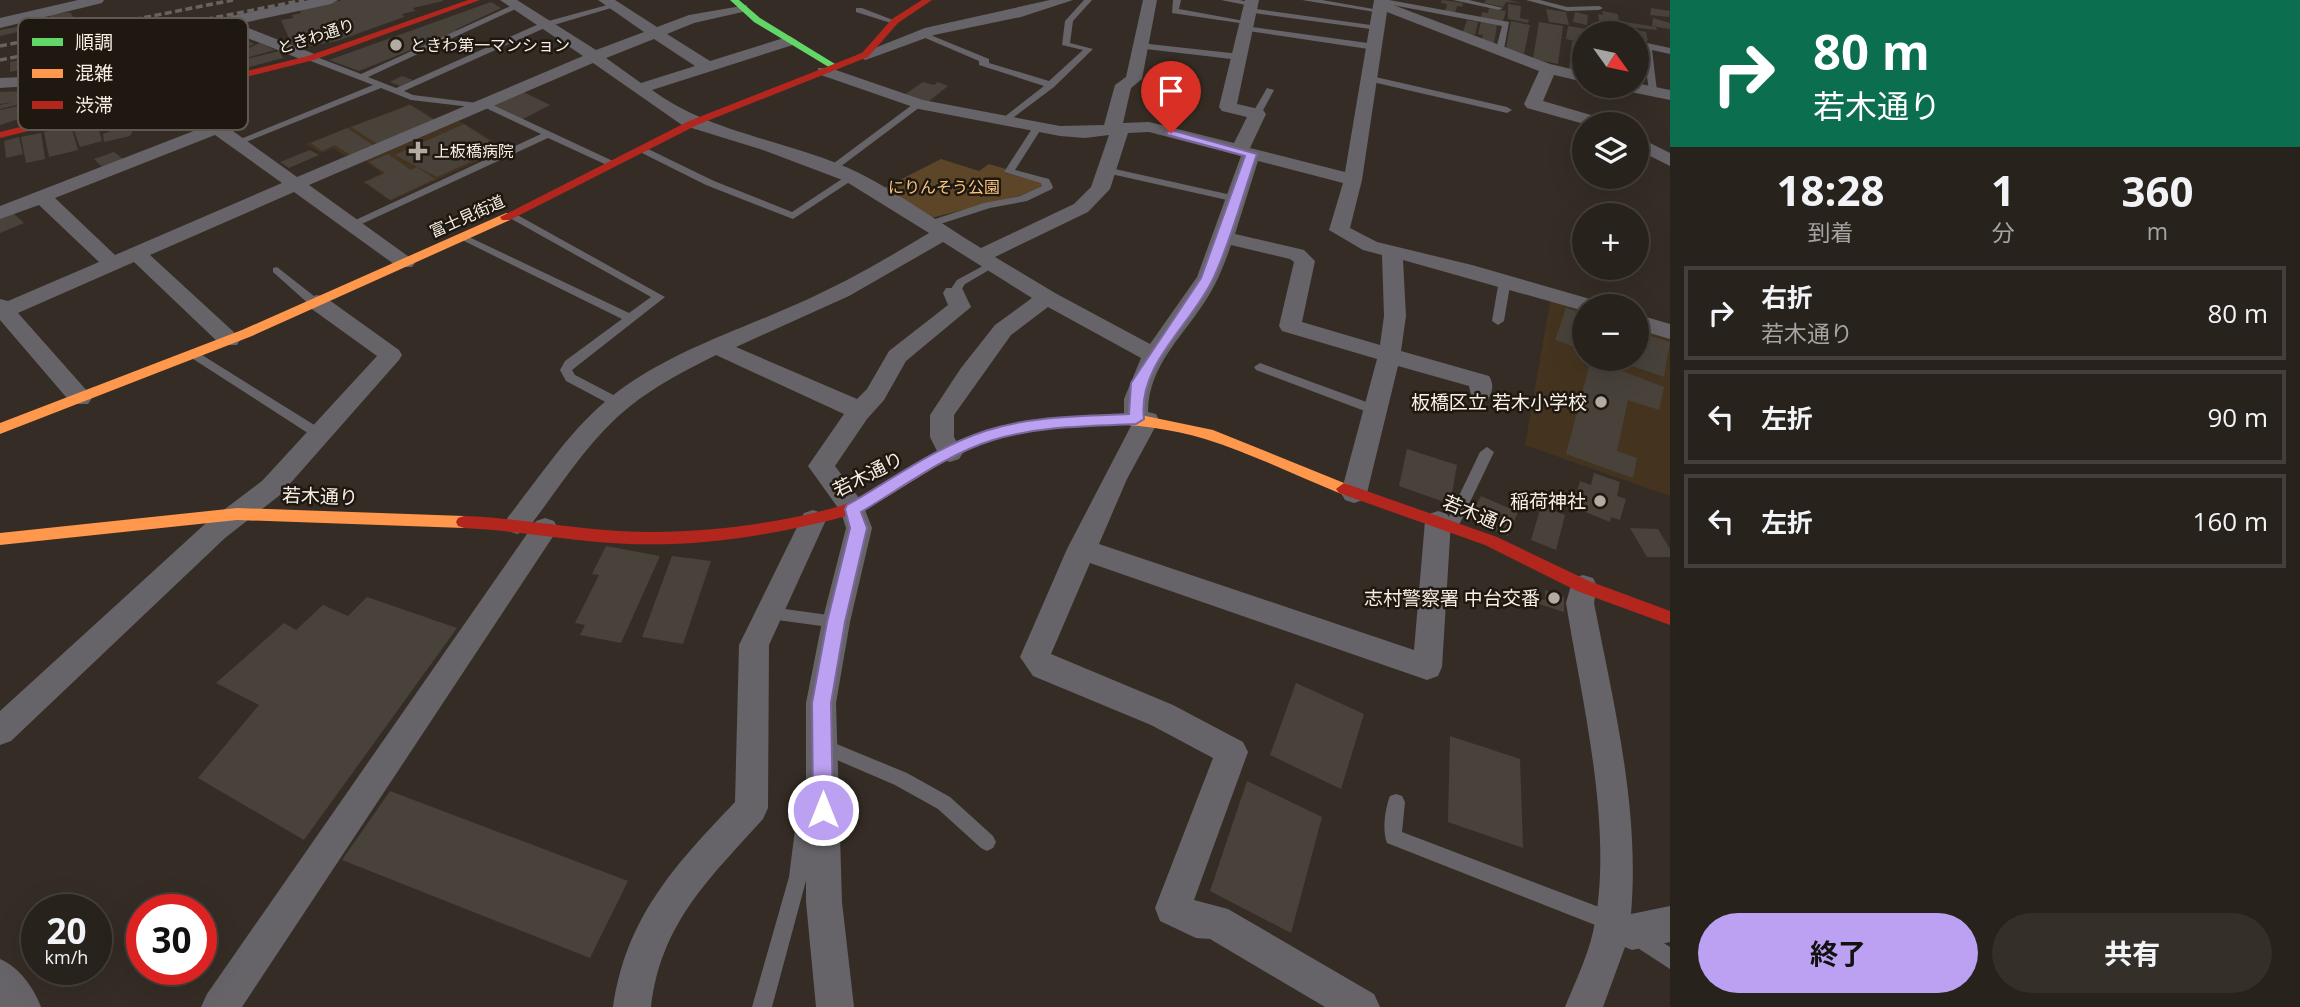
<!DOCTYPE html>
<html lang="ja">
<head>
<meta charset="utf-8">
<style>
	:root { --surface:#28221c; --page:#342f29; --text:#f1f3f6; --muted:#a5a4a3; --line:#443f3b; --accent:#bca0f2 }
	body { margin:0; font-family:"Open Sans","Noto Sans JP",sans-serif; background:var(--page); color:var(--text); height:100vh; display:flex; flex-direction:column; font-size:26px; white-space:nowrap }
	* { box-sizing:border-box; margin:0 }
	p { font-size:23px; color:var(--muted) }
	.icon { flex:none; width:38px; height:38px; fill:none; stroke:currentColor; stroke-width:2; stroke-linecap:round; stroke-linejoin:round }
	.map { position:relative; flex:1; overflow:hidden }
	.drawer { display:flex; flex-direction:column; background:var(--surface); width:630px }
	.drawer>* { flex:none }
	.guide { background:#0b6e4f; color:#fff; overflow:hidden }
	.needle { width:46px; rotate:123deg }
	.tools { position:absolute; left:1572px; top:21px; display:grid; gap:14px }
	.tools a { display:grid; place-items:center; width:77px; height:77px; border-radius:50%; background:var(--surface); box-shadow:0 7px 28px #0002,0 0 0 2px var(--line); font-size:35px }
	.speed { position:absolute; left:21px; top:894px; display:flex; gap:14px; font-size:35px; font-weight:700; text-align:center }
	.speed>* { display:grid; place-content:center; width:91px; height:91px; border-radius:50%; background:var(--surface); box-shadow:0 7px 28px #0002,0 0 0 2px var(--line); line-height:1 }
	.speed small { font-size:18px; font-weight:400 }
	.speed .limit { border:10px solid #d22; background:#fff; color:#111 }
	.pin { position:absolute; display:grid; place-items:center; width:60px; height:60px; color:#fff; margin:-72px -30px; border-radius:50% 50% 50% 0; rotate:-45deg; box-shadow:0 0 7px #0007 }
	.pin .icon { rotate:45deg }
	.me { position:absolute; width:77px; margin:-38px; rotate:0deg; stroke-linejoin:round; filter:drop-shadow(0 0 5px #0008) }
	.turn { display:flex; align-items:center; gap:24px; height:147px; padding:0 28px; font-size:32px }
	.turn .icon { width:91px; height:91px; stroke-width:2.5 }
	.turn b { display:block; font-size:49px; line-height:60px }
	.eta { display:flex; justify-content:space-evenly; align-items:center; height:119px; text-align:center }
	.eta b { font-size:42px; font-weight:700; line-height:49px }
	.button { display:flex; gap:14px; margin-top:auto; padding:14px 28px }
	.button a { flex:1; height:80px; border-radius:42px; background:var(--accent); color:#111; font-size:28px; font-weight:700; line-height:80px; text-align:center }
	.button a+a { background:var(--page); color:var(--text) }
	ul { padding:0; list-style:none }
	li { display:flex; align-items:center; gap:21px; height:94px; margin:0 14px 10px; padding:0 14px; border:4px solid var(--line); border-radius:0px }
	li div { flex:1 }
	li b { display:block; font-size:26px }
	li em { font-style:normal }
	main { display:flex; flex:1; min-height:0 }
	.map>svg:first-child { display:block }
	.built { fill:#44341f }
	.green { fill:#5d4628 }
	.building { fill:#48423b }
	.lines { fill:none; stroke-linecap:round; stroke-linejoin:round }
	.lane { fill:#666468; fill-rule:evenodd }
	.street { fill:#666468; fill-rule:evenodd }
	.fast { fill:#63d668; fill-rule:evenodd }
	.slow { fill:#ff974d; fill-rule:evenodd }
	.jam { fill:#b3261e; fill-rule:evenodd }
	.rail { stroke:#676360; stroke-width:3.5; stroke-dasharray:7 3.5; stroke-linecap:butt }
	.route { fill:#bca0f2; stroke:#7a689d; stroke-width:2 }
	.poi-dot { fill:#b4aba2; stroke:#1e1810; stroke-width:2.5 }
	.labels { text-anchor:middle; stroke-width:5; stroke-linejoin:round; paint-order:stroke }
	.far-street-label { font-size:16px; fill:#f8efe5; stroke:#1e1810 }
	.far-poi-label { font-size:16px; fill:#f8efe5; stroke:#1e1810; text-anchor:start }
	.far-park-label { font-size:16px; fill:#fdc580; stroke:#1e1810 }
	.poi-label { font-size:19px; fill:#f8efe5; stroke:#1e1810; text-anchor:end }
	.street-label { font-size:19px; fill:#f8efe5; stroke:#1e1810 }
	.key { fill:#1e1810; stroke:#5f5850; stroke-width:2 }
	.key-label { font-size:19px; fill:#f8efe5 }
</style>
</head>
<body>
<main>
<div class="map">
<svg width="1670" height="1007" viewBox="0 0 1670 1007">
	<rect width="100%" height="100%" fill="#352d25"/>
	<g class="built">
		<polygon points="410,104 444,125 458,120 505,148 391,201 363,182 382,173 355,154 347,157 333,148 321,153 306,144"/>
		<polygon points="1551,297 1584,308 1584,359 1636,359 1636,325 1670,336 1670,496 1525,445"/>
	</g>
	<polygon class="green" points="941,159 979,171 989,164 1006,169 1005,173 1042,182 1044,185 1022,195 931,218 882,189"/>
	<g class="building">
		<polygon points="343,0 443,0 443,1 413,8 415,11 402,14 404,17 337,41 300,48 298,43 292,45 281,20 293,18 292,15 301,13 299,9"/>
		<polygon points="1442,0 1463,3 1462,7 1457,6 1455,13 1445,11 1447,4 1441,3"/>
		<polygon points="1486,0 1508,0 1521,3 1506,2 1503,7 1484,3"/>
		<polygon points="491,2 501,8 455,30 458,31 359,71 329,60"/>
		<polygon points="1508,4 1521,6 1520,18 1529,20 1528,23 1508,19"/>
		<polygon points="1489,8 1506,11 1503,21 1481,17 1482,12 1488,13"/>
		<polygon points="1651,8 1670,11 1669,17 1650,15"/>
		<polygon points="1546,9 1566,12 1569,25 1549,22"/>
		<polygon points="1602,11 1618,14 1619,21 1656,27 1657,30 1611,25 1646,32 1648,41 1636,39 1636,33 1601,33 1595,31 1594,25 1600,26 1598,14 1603,15"/>
		<polygon points="70,12 77,23 59,28 57,23 0,36 0,30 50,21 49,15"/>
		<polygon points="1575,12 1588,15 1587,25 1573,22"/>
		<polygon points="1653,18 1670,23 1670,29 1652,26"/>
		<polygon points="1467,20 1478,22 1475,35 1463,32"/>
		<polygon points="1511,21 1530,25 1524,54 1506,48"/>
		<polygon points="1481,22 1497,25 1494,43 1481,41 1483,35 1478,34"/>
		<polygon points="1539,22 1563,26 1558,64 1533,59"/>
		<polygon points="1568,26 1592,30 1591,33 1584,33 1584,43 1566,39"/>
		<polygon points="121,35 123,44 97,49 99,54 10,72 10,62"/>
		<polygon points="241,37 254,44 237,51 243,60 279,51 283,58 223,74 214,62 209,64 198,52"/>
		<polygon points="1572,41 1584,44 1584,72 1569,69"/>
		<polygon points="260,43 275,50 246,58 241,51"/>
		<polygon points="1636,65 1642,66 1643,85 1636,84"/>
		<polygon points="402,76 413,80 400,86 390,82"/>
		<polygon points="923,82 934,85 938,82 948,86 928,102 904,95"/>
		<polygon points="519,90 550,105 521,120 486,104"/>
		<polygon points="23,91 24,103 0,109 0,105 14,102 0,104 0,92"/>
		<polygon points="23,105 25,117 0,125 0,110"/>
		<polygon points="410,105 436,121 379,145 351,127"/>
		<polygon points="126,113 132,133 130,136 104,142 103,134 111,131 109,127 101,129 98,119"/>
		<polygon points="96,120 102,141 80,147 72,125"/>
		<polygon points="464,124 500,148 437,177 395,155"/>
		<polygon points="71,126 78,150 49,157 44,132"/>
		<polygon points="347,128 373,145 350,155 335,145 322,151 311,143"/>
		<polygon points="41,133 45,159 26,163 21,137"/>
		<polygon points="19,137 23,154 6,158 4,141"/>
		<polygon points="310,150 319,155 289,168 280,162"/>
		<polygon points="114,152 123,159 102,167 94,159"/>
		<polygon points="388,154 411,170 417,167 435,179 390,200 365,182 385,173 369,162"/>
		<polygon points="13,213 24,223 0,233 0,218"/>
		<polygon points="1566,308 1584,314 1584,350 1555,340"/>
		<polygon points="1636,331 1670,342 1664,377 1612,359 1636,359"/>
		<polygon points="1591,359 1664,387 1659,410 1628,400 1617,451 1637,458 1633,478 1566,454"/>
		<polygon points="1407,449 1457,465 1450,504 1399,486"/>
		<polygon points="1594,473 1620,482 1617,496 1626,499 1620,520 1611,517 1610,522 1583,511 1584,507 1574,502 1580,481 1591,485"/>
		<polygon points="1481,496 1518,512 1508,536 1469,519"/>
		<polygon points="1541,506 1565,515 1556,550 1531,540"/>
		<polygon points="1630,528 1658,529 1670,549 1670,557 1647,557"/>
		<polygon points="606,546 660,556 621,643 580,635 585,625 575,623 599,575 592,574"/>
		<polygon points="672,556 711,561 683,644 642,637"/>
		<polygon points="1545,590 1564,597 1564,612 1533,602 1533,597 1545,600"/>
		<polygon points="367,597 457,628 304,840 198,778 259,705 216,683 284,623 296,630 323,605 348,616"/>
		<polygon points="1296,683 1364,714 1341,789 1270,755"/>
		<polygon points="1450,736 1520,759 1523,848 1448,822"/>
		<polygon points="1247,781 1322,817 1291,933 1210,891"/>
		<polygon points="390,791 628,881 590,958 342,860"/>
	</g>
	<g class="lines">
		<g class="lane">
			<polygon points="1084,0 1092,0 1073,21 1070,43 1093,49 1054,87 1006,123 1003,122 1003,118 1044,86 979,65 979,61 916,34 923,32 989,59 989,63 1049,81 1083,50 1062,45 1065,21"/>
			<polygon points="1173,0 1181,0 1179,9 1250,22 1246,24 1172,13"/>
			<polygon points="1221,0 1240,0 1255,4 1251,6"/>
			<polygon points="1302,0 1322,0 1385,11 1381,13"/>
			<polygon points="1379,0 1389,0 1509,22 1504,49 1500,52 1496,49 1502,26 1382,3"/>
			<polygon points="1453,0 1469,0 1503,8 1499,10"/>
			<polygon points="1526,0 1540,0 1567,7 1599,6 1603,8 1599,10 1567,11"/>
			<polygon points="611,4 618,6 547,27 404,91 413,95 493,105 615,162 615,166 609,166 548,138 353,228 349,227 349,223 541,134 488,109 411,100 381,88 241,144 233,142 373,85 308,60 308,56 314,56 361,74 513,5 520,7 368,77 396,88 541,23"/>
			<polygon points="856,8 862,8 898,22 894,24 856,12"/>
			<polygon points="1249,8 1378,26 1382,28 1378,30 1246,12 1246,8"/>
			<polygon points="1245,26 1375,44 1379,47 1375,50 1242,30 1242,26"/>
			<polygon points="1140,43 1240,54 1244,57 1240,60 1137,48 1136,46"/>
			<polygon points="1647,43 1670,48 1670,54 1652,50 1657,91 1653,94 1649,91 1643,46"/>
			<polygon points="1371,76 1507,107 1512,110 1507,113 1368,81 1367,79"/>
			<polygon points="1267,88 1274,90 1260,116 1254,116 1252,114"/>
			<polygon points="916,102 924,104 836,170 830,170 830,166"/>
			<polygon points="1035,124 1043,126 1015,170 1049,179 1053,187 1052,189 1027,201 990,208 934,226 926,226 926,222 984,203 1020,196 1042,186 1041,183 1004,172"/>
			<polygon points="638,147 644,147 714,181 792,212 848,175 857,177 793,219 706,185 638,151"/>
			<polygon points="1106,167 1236,196 1241,199 1236,202 1102,172 1102,168"/>
			<polygon points="512,212 665,297 572,370 575,375 623,400 624,403 623,406 613,406 566,381 560,370 565,361 622,319 458,238 463,235 467,236 629,313 651,297 508,217 508,213"/>
			<polygon points="992,261 996,262 996,266 965,284 958,295 950,295 948,293 957,280"/>
			<polygon points="277,267 319,300 319,306 311,306 273,272 273,268"/>
			<polygon points="1505,277 1511,280 1504,321 1498,325 1492,321 1499,280"/>
			<polygon points="194,350 324,431 326,434 324,437 314,437 190,357 188,354"/>
			<polygon points="1260,363 1380,407 1381,410 1375,414 1370,413 1256,370 1254,367"/>
			<polygon points="1487,447 1494,452 1459,525 1457,529 1447,529 1445,525 1480,452"/>
			<polygon points="770,607 836,616 841,617 844,622 841,627 836,628 770,619 765,617 762,613 765,609"/>
			<polygon points="822,738 907,773 950,797 993,836 996,842 993,848 987,851 981,848 938,809 895,785 816,751 814,746 816,741"/>
			<polygon points="808,790 814,792 817,798 807,877 772,1007 752,1007 789,877 799,798 802,792"/>
			<path d="M1396,794L1402,796L1405,802L1402,832L1620,915L1623,922L1620,929L1613,932L1387,843C1382,831 1385,808 1390,796Z"/>
			<polygon points="1637,926 1670,947 1670,969 1630,943 1627,936 1630,929"/>
		</g>
		<g class="street">
			<polygon points="78,0 104,0 102,3 0,28 0,18"/>
			<path d="M309,0H338L331,4L238,24L317,55V61H305L220,27L118,51C91,81 39,86 0,88V78L24,77L71,67L95,57L106,45L130,37Z"/>
			<path d="M500,0H517L596,50L644,32L598,0H615L657,27L689,15L747,5V11L694,23L667,34L710,61L790,36L798,41L796,44L652,90C713,135 791,140 859,173C901,194 941,224 981,248L1074,204L1091,187L1109,135L1085,138L1060,136L919,109L818,74V68H830L923,100L1060,126L1104,125L1115,85L1126,77L1143,0H1157L1142,79L1131,88L1123,123L1149,122L1234,143L1247,117L1222,111L1219,107L1245,0H1259L1237,104L1263,110L1266,114L1250,148L1345,172L1374,0H1388V3L1550,64L1584,72V82L1554,75L1543,101L1608,120L1611,124H1584L1527,108L1524,104L1539,71L1387,12L1362,180L1350,228L1377,242L1472,265L1597,301L1600,306H1584V311L1403,260L1406,316L1401,351L1489,376C1494,384 1493,391 1488,399H1472L1469,386L1398,366L1367,493L1363,500L1354,503L1345,500L1341,493L1377,359L1282,331L1279,326L1294,262L1290,259L1231,245C1225,262 1219,279 1209,295C1186,334 1148,364 1148,412L1156,414L1159,420L1127,479L1099,544L1414,650L1425,521L1429,514L1438,511L1447,514L1451,521L1442,667L1438,676L1427,680L1090,563L1051,654L1173,705L1243,742L1248,752L1194,900L1228,909L1374,994L1380,1007H1325L1210,939L1196,938L1160,921L1155,908L1213,758L1151,725L1033,676L1020,657L1067,549L1131,426L1124,419V399L1141,358L1048,307L1011,335L954,415V437L963,453L959,459L950,462L941,459L930,437V415L961,368L995,325L1032,298L943,242L849,296L736,347L857,399L867,389L889,351L948,305L943,293L946,288H962L971,307L906,361L884,400L867,419L835,466L862,502L872,528L850,622L836,703L842,902L854,1007H816L806,902V703L822,622L846,528L841,512L808,466L844,414L716,355C686,370 655,386 629,407C587,441 559,489 526,531L517,534L508,531L504,524L508,517C541,476 570,429 612,396C667,353 734,332 797,304C843,284 886,259 929,233L845,181L763,150L682,125L593,63L309,185L412,259L415,263L412,267H398L294,192L150,255L237,335L240,340L237,345H221L134,262L18,313L88,392L92,398L88,404H72L0,320V299L8,301L99,262L39,205L0,219V206L204,127L165,99L163,95L165,91H177L297,177L583,56ZM654,39L695,66L641,83L606,58ZM1149,132L1241,156L1197,277L1150,344L1055,293L995,257L1088,212L1110,189L1128,133ZM215,135L282,183L115,255L55,198ZM1258,161L1343,183L1329,230L1363,250L1382,255L1384,316L1380,345L1302,322L1315,261L1304,250L1235,234Z"/>
			<polygon points="1050,0 1073,0 1021,17 934,35 871,58 865,60 857,55 925,28"/>
			<polygon points="1636,83 1670,90 1670,100 1621,90 1619,86 1636,86"/>
			<polygon points="1636,136 1670,153 1670,166 1636,149"/>
			<polygon points="317,295 325,297 399,350 402,355 399,360 280,495 225,538 11,741 0,745 0,711 205,524 262,481 377,356 309,307 306,302 309,297"/>
			<polygon points="1636,314 1670,324 1670,339 1636,329"/>
			<path d="M813,510L822,513L826,520L769,645L768,808L763,819C709,879 661,923 651,1007H613C626,917 675,865 735,802L739,645L804,513Z"/>
			<polygon points="545,518 554,521 558,528 554,535 242,1007 201,1007 207,994 536,521"/>
			<path d="M1583,575L1593,578L1597,586L1594,603C1614,706 1640,809 1631,914L1670,906V942L1632,950L1625,947L1603,1007H1565C1575,982 1587,958 1593,932C1615,833 1582,702 1566,603L1573,578Z"/>
			<path d="M0,959C20,968 33,987 41,1007H0Z"/>
		</g>
		<g class="fast">
			<polygon points="730,0 739,0 760,18 840,67 832,69 754,22"/>
			<polygon points="64,71 69,74 77,118 72,121 67,118 59,74"/>
		</g>
		<g class="slow">
			<polygon points="506,213 510,214 510,220 252,336 0,434 0,423 242,330"/>
			<path d="M1136,414L1213,430L1349,485L1352,489L1344,495L1339,493C1295,475 1250,453 1205,439C1137,418 1041,417 974,446C939,462 906,486 873,505H861L859,501L861,497C894,478 931,452 965,438C1020,417 1078,415 1136,414Z"/>
			<polygon points="237,508 464,516 470,518 472,522 470,526 464,528 237,520 0,545 0,533"/>
		</g>
		<g class="jam">
			<polygon points="468,0 480,0 314,60 0,138 0,132 308,56"/>
			<polygon points="922,0 932,0 898,23 868,57 697,125 510,220 502,220 500,217 689,121 862,53 892,19"/>
			<polygon points="1344,483 1497,537 1589,581 1670,611 1670,625 1577,591 1485,545 1339,493 1336,489"/>
			<path d="M867,495L873,497L875,501L873,505C848,518 822,522 796,528C731,542 664,548 598,542C553,538 509,530 464,528L458,526L456,522L458,518L464,516C516,518 567,528 619,531C691,535 767,526 837,507C848,504 857,498 867,495Z"/>
		</g>
		<g class="rail">
			<polyline points="0,46 233,0"/>
			<polyline points="0,60 304,0"/>
		</g>
	</g>
	<path class="route" d="M1171,130L1257,154C1243,194 1232,238 1214,277C1193,324 1137,364 1144,419L1136,424C1088,426 1040,426 993,440C947,454 903,487 861,512L867,528L845,622L831,703L833,810L830,817L823,819L816,817L813,810L812,703L827,622L850,528L845,509L847,505C891,480 936,447 985,431C1031,416 1080,416 1129,414L1131,383L1201,278L1245,156L1168,135L1166,133Z"/>
	<g class="poi-dot">
		<circle cx="396" cy="45" r="7"/>
		<path d="M414.5 140.5h7v7h7v7h-7v7h-7v-7h-7v-7h7z"/>
		<circle cx="1601" cy="402" r="7"/>
		<circle cx="1600" cy="501" r="7"/>
		<circle cx="1554" cy="598" r="7"/>
	</g>
	<g class="labels">
		<g class="far-street-label">
			<text transform="translate(316 36) rotate(-18)" y="6">ときわ通り</text>
			<text transform="translate(467 216) rotate(-24)" y="6">富士見街道</text>
		</g>
		<g class="far-poi-label">
			<text x="410" y="51">ときわ第一マンション</text>
			<text x="434" y="157">上板橋病院</text>
		</g>
		<g class="far-park-label">
			<text x="944" y="193">にりんそう公園</text>
		</g>
		<g class="poi-label">
			<text x="1587" y="409">板橋区立 若木小学校</text>
			<text x="1586" y="508">稲荷神社</text>
			<text x="1540" y="605">志村警察署 中台交番</text>
		</g>
		<g class="street-label">
			<text transform="translate(868 474) rotate(-27)" y="7">若木通り</text>
			<text transform="translate(320 496) rotate(2)" y="7">若木通り</text>
			<text transform="translate(1479 515) rotate(22)" y="7">若木通り</text>
		</g>
	</g>
	<rect x="18" y="18" width="230" height="112" rx="10" class="key"/>
	<rect x="32" y="38" width="31" height="8" fill="#63d668"/>
	<rect x="32" y="69" width="31" height="9" fill="#ff974d"/>
	<rect x="32" y="101" width="31" height="8" fill="#b3261e"/>
	<g class="key-label">
		<text x="75" y="49">順調</text>
		<text x="75" y="80">混雑</text>
		<text x="75" y="112">渋滞</text>
	</g>
</svg>
<div class="tools">
<a><svg class="needle" viewBox="-14 -14 28 28"><path d="M0-13l5 13h-10z" fill="#e53935"/><path d="M0 13l5-13h-10z" fill="#a5a4a3"/></svg></a>
<a><svg class="icon" aria-label="layers" viewBox="0 0 24 24"><path d="M12 4l9 5-9 5-9-5zM3 14l9 5 9-5"/></svg></a>
<a>+</a>
<a>−</a>
</div>
<div class="speed"><div>20<small>km/h</small></div><div class="limit">30</div></div>
<div class="pin" style="left:1171px;top:133px;background:#d93025"><svg class="icon" aria-label="arrive" viewBox="0 0 24 24"><path d="M6 21V4h12l-3 4 3 4H6"/></svg></div>
<svg class="me" style="left:823px;top:810px" viewBox="-20 -20 40 40"><circle r="17" fill="#bca0f2" stroke="#fff" stroke-width="3"/><path d="M0-11L8 9 0 5-8 9z" fill="#fff"/></svg>
</div>
<section class="drawer">
<div class="guide">
<div class="turn"><svg class="icon" aria-label="right" viewBox="0 0 24 24"><path d="M7 20v-9h11M14 6l5 5-5 5"/></svg><div><b>80 m</b>若木通り</div></div>
</div>
<div class="eta">
<div><b>18:28</b><p>到着</p></div>
<div><b>1</b><p>分</p></div>
<div><b>360</b><p>m</p></div>
</div>
<ul>
<li><svg class="icon" aria-label="right" viewBox="0 0 24 24"><path d="M7 20v-9h11M14 6l5 5-5 5"/></svg><div><b>右折</b><p>若木通り</p></div><em>80 m</em></li>
<li><svg class="icon" aria-label="left" viewBox="0 0 24 24"><path d="M17 20v-9H6M10 6l-5 5 5 5"/></svg><div><b>左折</b></div><em>90 m</em></li>
<li><svg class="icon" aria-label="left" viewBox="0 0 24 24"><path d="M17 20v-9H6M10 6l-5 5 5 5"/></svg><div><b>左折</b></div><em>160 m</em></li>
</ul>
<div class="button"><a>終了</a><a>共有</a></div>
</section>
</main>
</body>
</html>
